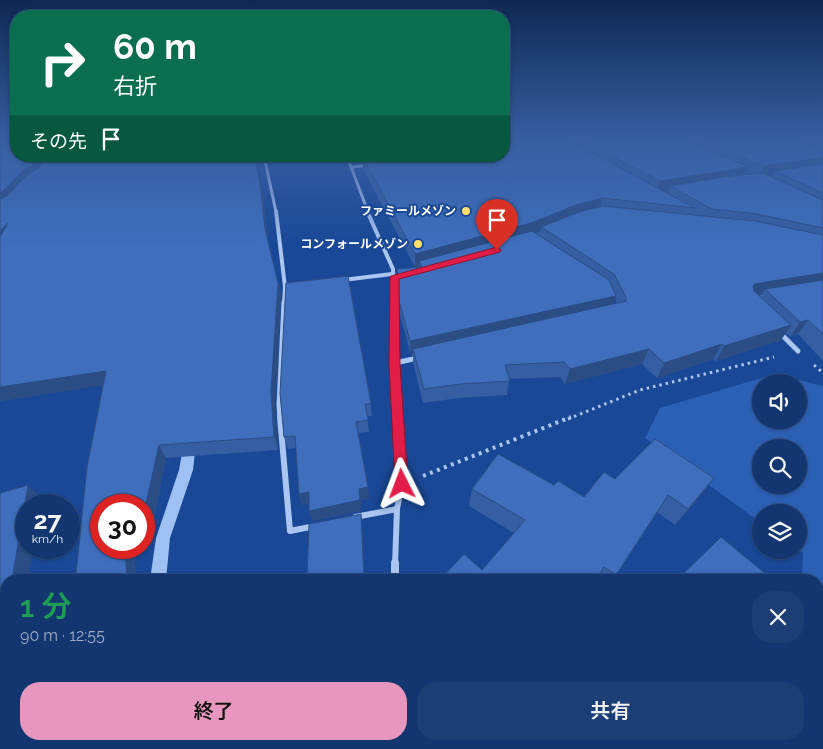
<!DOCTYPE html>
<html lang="ja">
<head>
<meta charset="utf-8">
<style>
	:root { --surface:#133670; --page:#1c3e75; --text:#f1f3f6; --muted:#9dabc3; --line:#325083; --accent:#e797bd }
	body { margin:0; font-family:Raleway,"Noto Sans JP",sans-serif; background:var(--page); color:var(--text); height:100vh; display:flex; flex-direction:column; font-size:19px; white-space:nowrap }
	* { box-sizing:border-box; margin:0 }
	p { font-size:16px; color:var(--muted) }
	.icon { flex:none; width:28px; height:28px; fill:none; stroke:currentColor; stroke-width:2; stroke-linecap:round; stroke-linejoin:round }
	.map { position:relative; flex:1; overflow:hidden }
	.panel { position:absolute; left:0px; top:574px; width:824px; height:176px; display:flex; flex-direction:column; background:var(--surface); border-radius:20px 20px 0 0; box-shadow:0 1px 4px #0004,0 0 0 1px var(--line) }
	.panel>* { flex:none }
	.hud { position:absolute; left:10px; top:10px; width:500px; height:152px; border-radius:20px; box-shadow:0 1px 4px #0004,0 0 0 1px var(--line); background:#0b6e4f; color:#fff; overflow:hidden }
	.controls { position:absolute; left:752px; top:374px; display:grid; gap:10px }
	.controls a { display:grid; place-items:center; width:55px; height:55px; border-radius:50%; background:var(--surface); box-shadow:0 1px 4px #0004,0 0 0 1px var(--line); font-size:25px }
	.speed { position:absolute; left:15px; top:494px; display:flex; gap:10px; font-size:25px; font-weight:700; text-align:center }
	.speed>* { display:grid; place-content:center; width:65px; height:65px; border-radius:50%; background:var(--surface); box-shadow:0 1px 4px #0004,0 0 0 1px var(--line); line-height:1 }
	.speed small { font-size:12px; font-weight:400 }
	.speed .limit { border:8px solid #d22; background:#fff; color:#111 }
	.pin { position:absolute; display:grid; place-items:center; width:42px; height:42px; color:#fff; margin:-51px -21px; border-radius:50% 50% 50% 0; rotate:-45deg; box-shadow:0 0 5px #0007 }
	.pin .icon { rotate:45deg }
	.me { position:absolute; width:55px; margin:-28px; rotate:357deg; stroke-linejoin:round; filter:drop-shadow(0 0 4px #0008) }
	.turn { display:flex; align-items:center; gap:18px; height:105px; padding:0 20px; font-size:22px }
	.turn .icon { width:65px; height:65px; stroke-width:2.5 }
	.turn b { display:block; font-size:35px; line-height:42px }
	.then { display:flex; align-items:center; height:48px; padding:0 20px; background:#0003; gap:10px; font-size:19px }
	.round { display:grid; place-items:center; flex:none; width:52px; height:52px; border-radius:20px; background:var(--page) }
	.head { display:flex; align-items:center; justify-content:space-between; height:85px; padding:0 20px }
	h1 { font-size:30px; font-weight:600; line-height:38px; color:#1e9e55 }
	.primary-button { display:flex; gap:10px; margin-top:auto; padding:10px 20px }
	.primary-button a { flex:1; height:58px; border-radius:20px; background:var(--accent); color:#111; font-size:20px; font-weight:600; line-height:58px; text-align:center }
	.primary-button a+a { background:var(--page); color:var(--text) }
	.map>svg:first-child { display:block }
	.green { fill:#2c60b4; fill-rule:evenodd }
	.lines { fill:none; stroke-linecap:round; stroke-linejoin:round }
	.stream { fill:#9ec0f3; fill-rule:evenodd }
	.path-far1 { stroke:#abc6f1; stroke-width:3; stroke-dasharray:2.5 4; stroke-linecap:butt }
	.path { stroke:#abc6f1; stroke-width:4; stroke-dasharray:3 4.5; stroke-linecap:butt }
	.minor-far4 { stroke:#abc6f1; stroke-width:3 }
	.minor-far3 { stroke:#abc6f1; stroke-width:4 }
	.minor-far2 { stroke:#abc6f1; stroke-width:5 }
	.minor-far1 { stroke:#abc6f1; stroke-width:6 }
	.minor { stroke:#abc6f1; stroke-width:8 }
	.wall { fill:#355fa2; fill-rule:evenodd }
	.shaded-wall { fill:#2b4d84 }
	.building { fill:#3e6ebc; stroke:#2b4d84 }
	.route { fill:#e11d48; stroke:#92132f }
	.poi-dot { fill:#ffde6b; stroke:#194896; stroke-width:2 }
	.labels { text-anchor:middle; stroke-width:4; stroke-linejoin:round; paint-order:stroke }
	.far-poi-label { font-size:12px; font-weight:bold; fill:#fff; stroke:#194896; text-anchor:end }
</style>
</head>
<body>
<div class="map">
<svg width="823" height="749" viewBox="0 0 823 749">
	<rect width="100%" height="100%" fill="#194896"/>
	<path class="green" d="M775,374L823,386V749H795V744H818V580H802L803,553L799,550V512H761V523L645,438L660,408ZM761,382H799V420H761ZM761,448H799V485H761Z"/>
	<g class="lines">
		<g class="stream">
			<polygon points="190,437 195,438 196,442 193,470 170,538 166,580 150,580 156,538 179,470 184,442 185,438"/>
			<rect x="169" y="744" width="20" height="5"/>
		</g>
		<g class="path-far1">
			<polyline points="814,365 823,373"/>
			<polyline points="568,419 640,390 774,357"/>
		</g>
		<polyline class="path" points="423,476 571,417"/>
		<g class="minor-far4">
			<polyline points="264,156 276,212"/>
			<polyline points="347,156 368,212"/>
			<polyline points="352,167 369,165"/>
		</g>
		<g class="minor-far3">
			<polyline points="276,211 285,287 287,287"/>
			<polyline points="367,211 393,269 394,303"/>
			<polyline points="343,280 392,274"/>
			<polyline points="284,303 285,287"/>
		</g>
		<g class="minor-far2">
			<polyline points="394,302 398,419"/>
			<polyline points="779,332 798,351"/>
			<polyline points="395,363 418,358"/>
			<polyline points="280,419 279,405 284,302"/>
		</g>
		<g class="minor-far1">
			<polyline points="280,417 290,531 315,526"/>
			<polyline points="355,517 397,509"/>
			<polyline points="395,565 397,509 402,484 398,417"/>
		</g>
		<g class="minor">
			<polyline points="395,580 395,563"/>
			<polyline points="411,744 413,749"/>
			<polyline points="284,749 294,744"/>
		</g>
	</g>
	<g class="wall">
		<polygon points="0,140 256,156 255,162 263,195 268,240 281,295 275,405 278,450 166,458 154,520 144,525 145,539 144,539 144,505 101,548 134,548 136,580 66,580 76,574 103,385 0,401"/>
		<path d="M504,140H823V361L798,334L790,337L786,333L781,340L716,361L713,359L657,378L642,364L565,384L560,377L509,379L507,395L459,398L423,403L413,363V354L411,355L399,311L397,269L415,267L363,169V162H361L359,156H504ZM615,299L617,303L613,304Z"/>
		<polygon points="280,393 371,404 372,416 367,416 369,432 358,433 369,498 361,500 361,511 312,521 309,511 309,503 302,505 299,494 296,448 288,449 284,437"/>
		<polygon points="714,478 701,495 675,525 657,512 613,580 440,580 482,570 514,533 469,506 472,489 554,485 584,497 615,479"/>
	</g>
	<g class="shaded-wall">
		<polygon points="39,156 48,156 42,172 0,207 0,193"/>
		<polygon points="361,156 409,156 363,157 363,162 361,162"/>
		<polygon points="823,157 823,168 775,171 772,176 757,178 764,166"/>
		<polygon points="749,167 744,180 670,186 668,192 656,194 660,181"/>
		<polygon points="260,184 263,195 268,241 265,229"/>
		<polygon points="602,198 598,211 541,227 540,232 529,236 419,261 419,267 415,268 415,254 576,205"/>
		<polygon points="8,223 6,244 0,235 0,231"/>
		<polygon points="823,273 823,284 765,289 761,295 746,298 754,284"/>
		<polygon points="278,283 281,295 275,405 278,450 274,437 271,392"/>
		<polygon points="616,296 611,310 413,349 413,354 411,355 410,341"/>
		<polygon points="808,320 798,334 790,337 800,322"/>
		<polygon points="791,325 781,340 716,361 724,346"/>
		<polygon points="722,344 713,359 657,378 664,363"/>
		<polygon points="649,349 642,364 565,384 570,369"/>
		<polygon points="106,371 113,384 0,401 0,387"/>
		<polygon points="159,445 166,458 154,520 144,525 145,539 144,539 144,508"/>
		<polygon points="714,478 701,495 675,525 688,509"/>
		<polygon points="28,485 40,497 39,505 26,505 26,548 33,548 28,580 12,580"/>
		<polygon points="368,487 369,498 361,500 361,511 312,521 309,511 359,489"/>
		<polygon points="309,492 312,503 302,505 299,494"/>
		<polygon points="361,514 362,521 365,580 364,580"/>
		<polygon points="125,548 134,548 136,580 127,580"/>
		<polygon points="6,617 6,656 0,653"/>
		<polygon points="138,744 161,744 150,748 150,749 138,749"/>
	</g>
	<g class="building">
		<polygon points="0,140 16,140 16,156 39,156 37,161 22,172 3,191 0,193"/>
		<polygon points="504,140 568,140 695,208 602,198 576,205 531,223 415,254 363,157 504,156"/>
		<polygon points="581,140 685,140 749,167 660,181"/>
		<polygon points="702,140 798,140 823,150 823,157 764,166"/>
		<polygon points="816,140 823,140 823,143"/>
		<polygon points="45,156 254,156 260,184 265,229 278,283 271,392 274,437 159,445 145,508 144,508 144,505 101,505 101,548 125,548 127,580 66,580 66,578 76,574 87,467 106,371 0,387 0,237 8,223 0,231 0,199 7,196 26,176 41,166"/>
		<polygon points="823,164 823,193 775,171"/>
		<polygon points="763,173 823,200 823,228 757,214 712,209 670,186 730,176"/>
		<polygon points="603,206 755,221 823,235 823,273 754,284 753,287 754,291 791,325 724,346 722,344 664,363 649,349 570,369 564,362 505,365 510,381 461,384 424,389 413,349 626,301 626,297 614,274 541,227 579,212"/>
		<polygon points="532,231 609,280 616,296 410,341 398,297 397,269 422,267 419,261"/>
		<polygon points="348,276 371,404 365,404 368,420 356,422 368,487 359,489 360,500 309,511 309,492 299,494 295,436 284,437 280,393 286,283"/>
		<polygon points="823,280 823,334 808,320 800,322 765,289"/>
		<polygon points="655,439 714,478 688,509 668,495 616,575 604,567 595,580 518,580 514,577 511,580 440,580 464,554 482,570 525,520 472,489 498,454 554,485 558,481 584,497 604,472 615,479"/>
		<polygon points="28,485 12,580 6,580 6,617 0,653 6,651 6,744 138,744 138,749 0,749 0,493"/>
		<polygon points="361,514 364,580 307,580 309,524"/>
		<polygon points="721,537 773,580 677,580"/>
		<polygon points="540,744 639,744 644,749 536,749"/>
	</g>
	<linearGradient id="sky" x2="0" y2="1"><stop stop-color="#0e2852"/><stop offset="0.57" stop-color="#385ea0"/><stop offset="1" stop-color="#385ea0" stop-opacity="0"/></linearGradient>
	<rect width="823" height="245" fill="url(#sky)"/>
	<polygon class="route" points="497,247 501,250 500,252 399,279 400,364 408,484 406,489 402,490 397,489 395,484 389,364 390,278 391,276"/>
	<g class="poi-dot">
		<circle cx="466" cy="211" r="5"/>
		<circle cx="418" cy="244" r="5"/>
	</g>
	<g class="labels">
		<g class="far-poi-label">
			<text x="456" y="215">ファミールメゾン</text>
			<text x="408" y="248">コンフォールメゾン</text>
		</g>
	</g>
</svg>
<div class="controls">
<a><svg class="icon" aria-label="sound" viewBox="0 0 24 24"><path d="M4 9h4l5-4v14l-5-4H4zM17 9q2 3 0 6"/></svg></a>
<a><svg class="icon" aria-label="search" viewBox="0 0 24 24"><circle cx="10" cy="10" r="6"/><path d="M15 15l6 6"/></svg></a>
<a><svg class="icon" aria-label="layers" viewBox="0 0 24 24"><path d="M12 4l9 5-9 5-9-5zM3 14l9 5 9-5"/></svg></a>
</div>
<div class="speed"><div>27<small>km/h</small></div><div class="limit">30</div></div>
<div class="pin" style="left:497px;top:250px;background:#d93025"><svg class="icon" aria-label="arrive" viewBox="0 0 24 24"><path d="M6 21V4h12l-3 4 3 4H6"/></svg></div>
<svg class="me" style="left:402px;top:484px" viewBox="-20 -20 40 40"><path d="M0-17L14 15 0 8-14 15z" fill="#e11d48" stroke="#fff" stroke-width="4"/></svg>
<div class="hud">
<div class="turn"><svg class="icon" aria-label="right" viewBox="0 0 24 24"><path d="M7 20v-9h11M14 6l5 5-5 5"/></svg><div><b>60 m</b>右折</div></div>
<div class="then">その先<svg class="icon" aria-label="arrive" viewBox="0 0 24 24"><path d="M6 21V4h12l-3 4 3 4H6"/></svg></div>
</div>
<section class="panel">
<div class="head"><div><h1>1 分</h1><p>90 m · 12:55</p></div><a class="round"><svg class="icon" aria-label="close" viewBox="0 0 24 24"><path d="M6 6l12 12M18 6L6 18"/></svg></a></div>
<div class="primary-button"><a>終了</a><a>共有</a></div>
</section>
</div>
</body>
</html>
